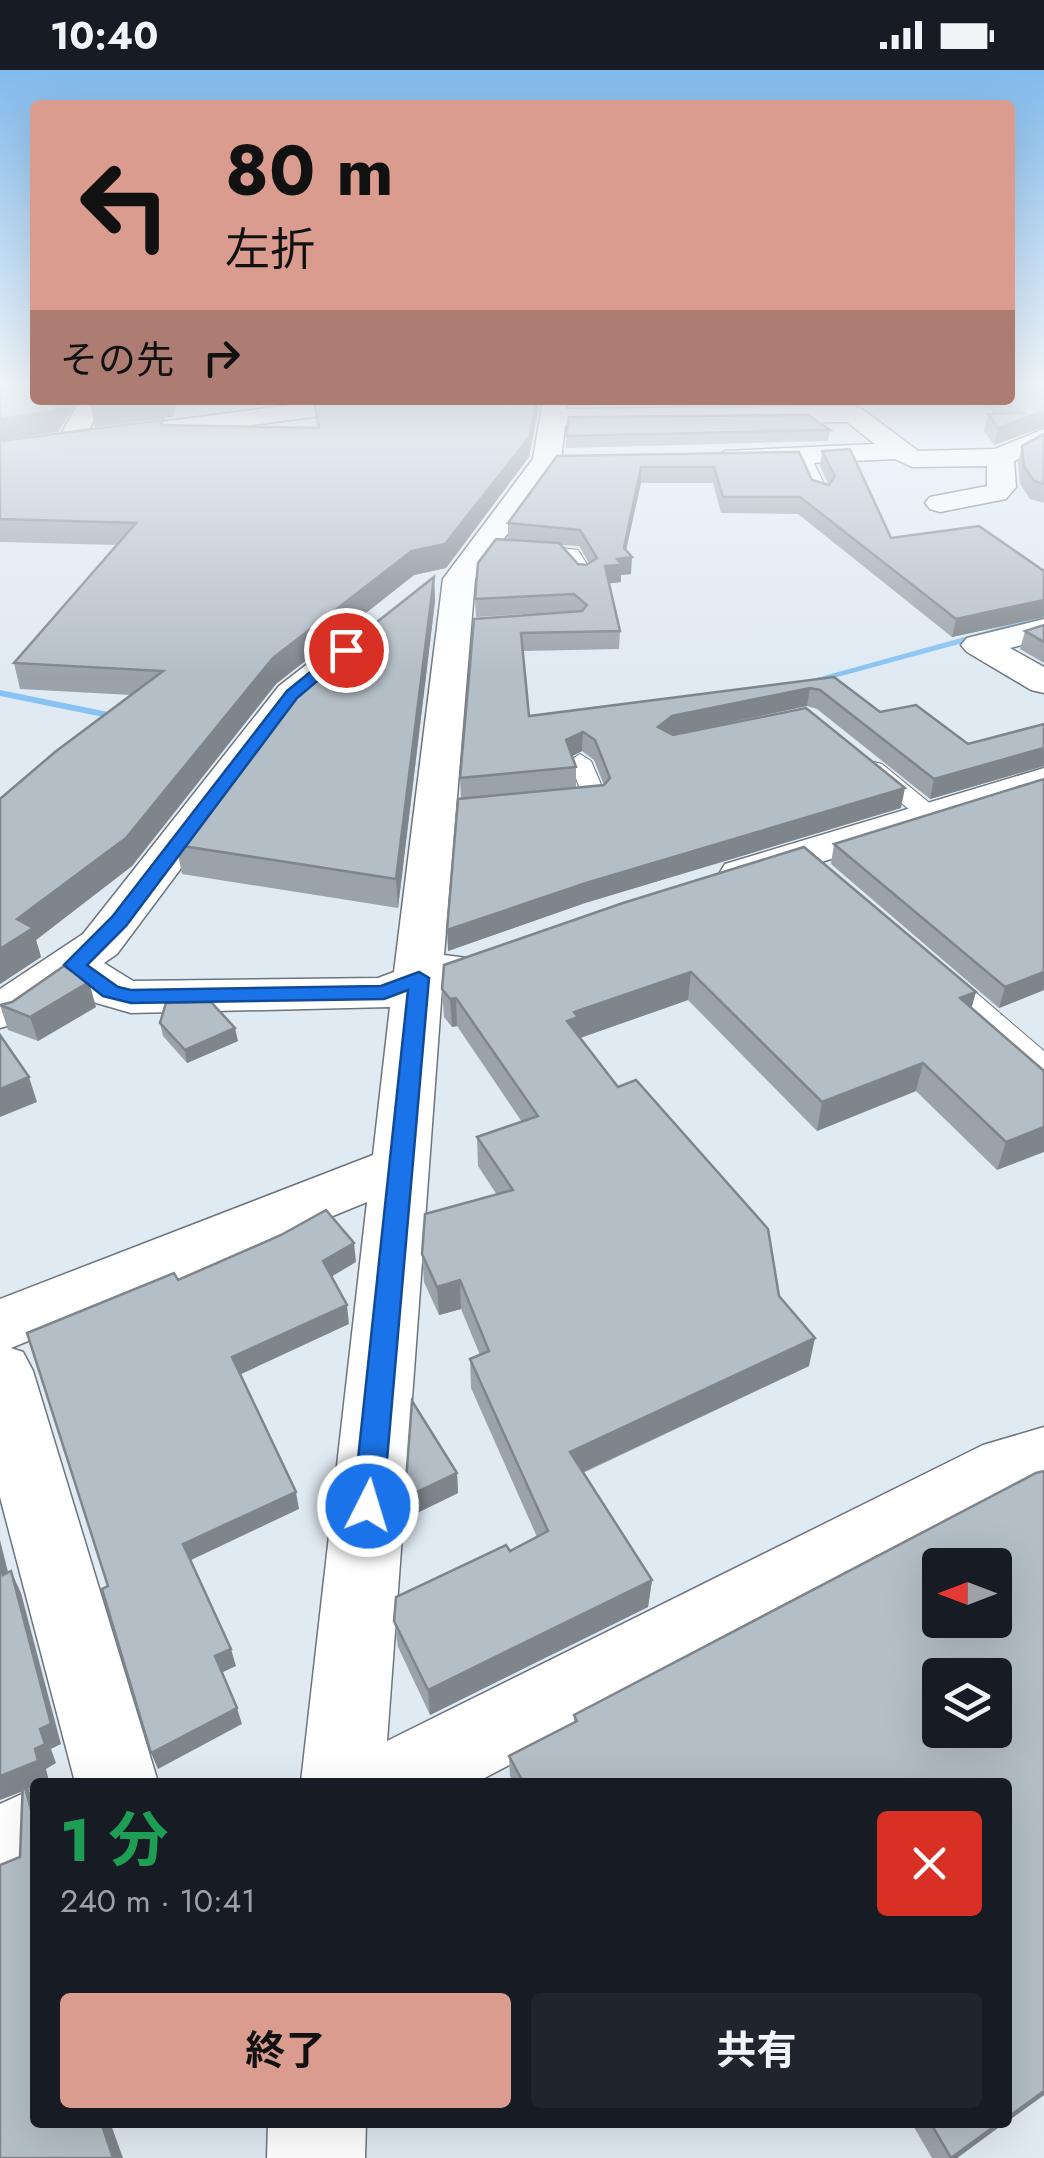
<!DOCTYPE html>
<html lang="ja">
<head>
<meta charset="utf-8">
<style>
	:root { --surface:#171b24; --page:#20242c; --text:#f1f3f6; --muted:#9ea1a6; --accent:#d99c8f }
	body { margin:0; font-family:Jost,"Noto Sans JP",sans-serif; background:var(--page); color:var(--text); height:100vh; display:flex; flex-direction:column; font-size:38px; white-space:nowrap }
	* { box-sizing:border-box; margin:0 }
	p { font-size:32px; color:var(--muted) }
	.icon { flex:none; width:55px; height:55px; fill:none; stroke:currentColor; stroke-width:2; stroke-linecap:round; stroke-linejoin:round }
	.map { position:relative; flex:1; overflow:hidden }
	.side { position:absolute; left:30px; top:1708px; width:982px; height:350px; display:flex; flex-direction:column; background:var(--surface); border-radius:10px; box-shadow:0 10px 40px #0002 }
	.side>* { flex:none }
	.top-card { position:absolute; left:30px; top:30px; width:985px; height:305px; border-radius:10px; box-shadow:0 10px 40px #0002; background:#d99c8f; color:#111; overflow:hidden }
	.needle { width:65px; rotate:270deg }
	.controls { position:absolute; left:922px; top:1478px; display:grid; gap:20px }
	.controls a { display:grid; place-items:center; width:90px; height:90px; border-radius:10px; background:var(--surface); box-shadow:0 10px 40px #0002; font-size:50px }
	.pin { position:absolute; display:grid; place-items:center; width:85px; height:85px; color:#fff; margin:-42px; border:5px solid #fff; border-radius:50%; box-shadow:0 2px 10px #0007 }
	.me { position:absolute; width:110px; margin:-55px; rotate:5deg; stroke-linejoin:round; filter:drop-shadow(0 0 8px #0008) }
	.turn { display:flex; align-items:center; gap:35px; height:210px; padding:0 30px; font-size:45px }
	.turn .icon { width:130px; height:130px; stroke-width:2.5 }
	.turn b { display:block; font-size:70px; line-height:85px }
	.then { display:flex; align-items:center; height:95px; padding:0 30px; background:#0003; gap:20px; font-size:38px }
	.round { display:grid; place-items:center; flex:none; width:105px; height:105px; border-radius:10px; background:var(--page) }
	.overview { display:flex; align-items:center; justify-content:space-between; height:170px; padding:0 30px }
	h1 { font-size:60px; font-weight:700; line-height:75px; color:#1e9e55 }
	.cta { display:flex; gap:20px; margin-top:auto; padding:20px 30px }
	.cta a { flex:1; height:115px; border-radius:10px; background:var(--accent); color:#111; font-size:40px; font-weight:700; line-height:115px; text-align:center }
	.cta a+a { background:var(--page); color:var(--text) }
	.status { display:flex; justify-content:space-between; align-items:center; height:70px; padding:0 50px; background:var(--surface); direction:ltr }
	.status svg { height:28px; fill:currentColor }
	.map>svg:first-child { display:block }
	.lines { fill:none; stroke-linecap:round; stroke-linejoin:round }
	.stream { fill:#88c3f3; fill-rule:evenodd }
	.service-casing { stroke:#6c757d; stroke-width:2 }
	.minor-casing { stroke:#6c757d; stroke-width:3 }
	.secondary-casing { stroke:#6c757d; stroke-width:3 }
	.service { fill:#fff; fill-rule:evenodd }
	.minor { fill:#fff; fill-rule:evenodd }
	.secondary { fill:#fff; fill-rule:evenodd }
	.wall { fill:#9ba3aa; fill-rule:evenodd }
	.shaded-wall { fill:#7e858b }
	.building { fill:#b4bec6; stroke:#7e858b; stroke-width:2.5; fill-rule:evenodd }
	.route { fill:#1a73e8; stroke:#114b97; stroke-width:2.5 }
</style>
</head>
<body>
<div class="status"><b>10:40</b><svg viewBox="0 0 49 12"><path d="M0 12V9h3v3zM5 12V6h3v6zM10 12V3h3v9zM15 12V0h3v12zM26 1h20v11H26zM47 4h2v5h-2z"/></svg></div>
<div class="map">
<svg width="1044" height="2088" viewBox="0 0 1044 2088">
	<rect width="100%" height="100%" fill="#e0eaf3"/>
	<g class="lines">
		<g class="stream">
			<polygon points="1044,545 1044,551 804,616 795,614"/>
			<polygon points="0,620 123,645 128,648 123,651 0,626"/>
		</g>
		<defs>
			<g id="service">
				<polygon points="798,382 810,385 829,424 827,427 813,424 796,385"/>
				<polygon points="529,474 578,480 593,504 584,509 578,508 566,488 523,483 523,475"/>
				<polygon points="580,684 591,691 606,726 595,733 560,734 557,729 560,724 581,721 569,691"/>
				<polygon points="874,692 882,694 938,740 942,745 938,750 922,750 866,704 863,699"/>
				<polygon points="943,901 953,903 1044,981 1044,1005 1034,1003 933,915 930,909"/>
			</g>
			<g id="minor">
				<polygon points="80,330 104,330 86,366 87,372 74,380 65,378 60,366"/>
				<polygon points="543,330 567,330 566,339 853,336 862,339 918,381 995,379 1044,359 1044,377 1014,391 1016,417 1006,429 940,442 930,439 925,433 930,427 987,416 987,396 912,397 895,389 725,397 711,389 725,381 875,374 847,352 565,355 561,390 475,509 444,885 467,888 474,898 467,908 442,918 387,1671 983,1375 1044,1357 1044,1417 1024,1422 477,1712 301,1712 367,1132 11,1278 23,1282 33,1301 158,1712 75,1712 0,1427 0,1229 373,1085 390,937 131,943 93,932 71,916 18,953 0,958 0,919 83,864 279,616 341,568 353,564 365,568 371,575 365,582 305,632 117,884 104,893 133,911 378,908 394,902 443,509 533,389"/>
				<polygon points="1044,549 1044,569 1010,578 1044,597 1044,623 1031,620 967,582 961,575 967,568"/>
				<polygon points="1044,698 1044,723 741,817 725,814 719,804 725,794"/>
				<polygon points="35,1718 35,1809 0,1824 0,1734"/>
				<polygon points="268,2052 366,2052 365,2088 267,2088"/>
			</g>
			<polygon id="secondary" points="329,330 398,330 386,337 0,389 0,373"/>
		</defs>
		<use href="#service" class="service-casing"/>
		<use href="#minor" class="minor-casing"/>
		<use href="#secondary" class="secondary-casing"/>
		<use href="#service" class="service"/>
		<use href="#minor" class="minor"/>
		<use href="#secondary" class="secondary"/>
	</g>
	<g class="wall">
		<polygon points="314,330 540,330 529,387 446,498 414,505 276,614 132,796 36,870 41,887 0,914 0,729 131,625 20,619 14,593 116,475 0,472 0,371 164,355 317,358"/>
		<polygon points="568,330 812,330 811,333 570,335"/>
		<polygon points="975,330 1010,330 1044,357 994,375 984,361 988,344 995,344"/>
		<polygon points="830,360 828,371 566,378 566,366"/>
		<polygon points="1044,364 1044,433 1030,429 1020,414 1018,393 1022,376"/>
		<path d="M822,381L891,468L1044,501V547L952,567L798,444L721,443L713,413H641L626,481L631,504L621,505V512L609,513L620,561L619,579L523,581L529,646L834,607L880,642L968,674L1044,654V696L930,729L817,639L807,636L672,665L901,738L585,833L448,881L604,715L594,690L582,681L572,686L576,697V717L461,728L460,708L474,549L574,541L476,547L475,529L508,470V453L557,386L799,382L812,410L829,415L820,396ZM561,475L579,476L589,493L586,495L578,494Z"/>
		<polygon points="434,507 435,531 398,838 182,804 176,775"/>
		<polygon points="1044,555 1044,593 1020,579 1025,561"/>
		<polygon points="1044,709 1044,920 999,938 831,794 834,774"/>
		<polygon points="623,833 976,922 971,938 1044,1001 997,1100 916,1021 817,1061 688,930 580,968 779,1226 809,1296 583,1403 652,1510 648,1537 430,1645 398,1577 394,1551 510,1481 537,1467 471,1318 470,1289 480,1285 461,1239 439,1245 424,1212 422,1184 497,1125 478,1096 477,1067 522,1052 457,956 452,957 444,947 442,919"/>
		<polygon points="0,935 96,937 38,971 8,960"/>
		<polygon points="160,953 238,971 187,993 163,966"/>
		<polygon points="457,1403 458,1423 415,1444 408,1432 406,1411"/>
		<polygon points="1036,1403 1044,2025 1008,2051 1008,1712 513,1712 510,1706 509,1686 574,1653 574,1645"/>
		<polygon points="911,2052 1006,2052 957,2088 932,2088"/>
	</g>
	<g class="shaded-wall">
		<polygon points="61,330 78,330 58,362 0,370 0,349"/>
		<polygon points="141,330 178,330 173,347 95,357 91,336"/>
		<polygon points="536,330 540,330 529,387 446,498 414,505 276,614 132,796 36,870 41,887 0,914 0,879 17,849 273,588"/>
		<polygon points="1044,341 1044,357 994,375 998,358"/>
		<polygon points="641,397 641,413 624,488 632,487 631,504 621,505 621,512 605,514 605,496 624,478"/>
		<polygon points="434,507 435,531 398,838 396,809"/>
		<polygon points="1044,530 1044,547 952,567 956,549"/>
		<polygon points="810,618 807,636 670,665 658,657 672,646"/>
		<polygon points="583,662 582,681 565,690 566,670"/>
		<polygon points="1044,678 1044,696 930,729 934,709"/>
		<polygon points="905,718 901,738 585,833 448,881 447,860 586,813"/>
		<polygon points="691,902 688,930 577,969 567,951 574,942"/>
		<polygon points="1044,902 1044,920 999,938 1005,917"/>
		<polygon points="89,912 96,937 38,971 30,947"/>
		<polygon points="976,922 968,950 960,928"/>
		<polygon points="456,928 457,956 452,957 450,929"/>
		<polygon points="235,958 238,971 187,993 185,980"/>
		<polygon points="923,993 916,1021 817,1061 822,1032"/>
		<polygon points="29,1007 37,1032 0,1047 0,1019"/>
		<polygon points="1044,1057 1044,1082 997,1100 1006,1072"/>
		<polygon points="354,1173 356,1192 326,1210 323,1191"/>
		<polygon points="460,1210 461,1239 439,1245 437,1217"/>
		<polygon points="347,1235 349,1254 237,1306 232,1287"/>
		<polygon points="815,1268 809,1296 568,1409 570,1382"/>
		<polygon points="457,1403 458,1423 415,1444 413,1424"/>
		<polygon points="296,1422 299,1439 189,1491 183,1474"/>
		<polygon points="0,1470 14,1526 3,1505 0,1492"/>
		<polygon points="11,1501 21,1523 61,1674 51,1679 56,1693 46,1699 49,1711 35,1712 35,1716 28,1719 35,1730 35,1754 26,1720 0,1730 0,1706 35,1679 40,1659"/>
		<polygon points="652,1510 648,1537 430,1645 428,1620"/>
		<polygon points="231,1579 236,1596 221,1603 215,1586"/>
		<polygon points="237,1638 242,1654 158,1699 151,1683"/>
		<polygon points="1044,2021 1044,2025 1008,2051 1008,2047"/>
		<polygon points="101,2052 110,2052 123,2088 113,2088"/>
		<polygon points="1000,2052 1006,2052 957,2088 951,2088"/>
	</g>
	<g class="building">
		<polygon points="0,313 35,313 35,330 61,330 54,341 0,349"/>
		<polygon points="1010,313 1044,313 1044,341 998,358 988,344 1023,343 1003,330 1010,330"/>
		<polygon points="94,330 141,330 91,336"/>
		<polygon points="314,330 536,330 530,366 445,474 412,481 273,588 126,768 17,849 33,858 0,879 0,729 55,682 163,601 14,593 136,453 0,449 0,371 163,350 161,355 319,358"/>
		<polygon points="808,345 830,360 566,366 569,347"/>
		<polygon points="1044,364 1044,414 1034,411 1024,396 1022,376"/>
		<polygon points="850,379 891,468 979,456 1044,501 1044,530 956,549 800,427 723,427 714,397 641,397 624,478 632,487 617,489 622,495 605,496 620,561 521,563 529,646 834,607 880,642 916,635 968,674 1044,654 1044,678 934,709 820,620 810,618 672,646 658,657 673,665 806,638 905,718 586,813 447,860 458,729 604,715 610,708 595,670 583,662 566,670 576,697 460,708 474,549 582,541 587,535 574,524 475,529 478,493 496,469 559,473 578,494 586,495 597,488 580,460 508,453 557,386 799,382 812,410 829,415 835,406 822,381"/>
		<polygon points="434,507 396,809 176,775 305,609"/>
		<polygon points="1044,555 1044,572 1025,561"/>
		<polygon points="1044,709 1044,902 1005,917 834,774"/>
		<polygon points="804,777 976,922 960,928 1044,1001 1044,1057 1006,1072 923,993 822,1032 691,902 574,942 578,947 567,951 618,1017 636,1010 768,1159 779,1226 815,1268 570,1382 652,1510 428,1620 394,1551 396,1527 506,1475 510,1481 548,1461 470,1289 489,1281 460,1210 437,1217 422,1184 425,1144 513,1120 477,1067 538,1046 456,928 450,929 442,919 444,895 623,833"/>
		<polygon points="64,896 89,912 30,947 0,935 12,932"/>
		<polygon points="211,932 235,958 185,980 160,953 166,933"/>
		<polygon points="0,965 29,1007 0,1019"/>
		<polygon points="326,1140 354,1173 323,1191 347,1235 232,1287 296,1422 183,1474 231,1579 215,1586 237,1638 151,1683 102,1519 108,1516 27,1263 174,1203 178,1210 281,1165"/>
		<polygon points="412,1331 457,1403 413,1424 406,1411"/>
		<path d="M1044,1401V2021L1008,2047V1712H523L509,1686L577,1651L574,1645L1036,1403ZM940,1495H995V1550H940ZM940,1605H995V1660H940Z"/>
		<polygon points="0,1492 3,1505 11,1501 51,1654 40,1659 45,1674 35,1679 38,1691 0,1706"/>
		<polygon points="23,1710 35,1754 35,2052 101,2052 113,2088 0,2088 0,1795 20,1787"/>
		<polygon points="930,2052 1000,2052 951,2088"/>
	</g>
	<linearGradient id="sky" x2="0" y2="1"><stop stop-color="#81baec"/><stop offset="0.52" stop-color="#f1f6fa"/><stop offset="1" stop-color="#f1f6fa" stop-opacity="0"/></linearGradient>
	<rect width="1044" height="606" fill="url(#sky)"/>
	<polygon class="route" points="341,577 354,580 297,628 126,856 87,895 118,917 131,920 381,916 419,902 429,908 383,1436 378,1446 368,1449 358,1446 353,1436 408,920 384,929 131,933 103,926 64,895 112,847 287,621"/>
</svg>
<div class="controls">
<a><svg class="needle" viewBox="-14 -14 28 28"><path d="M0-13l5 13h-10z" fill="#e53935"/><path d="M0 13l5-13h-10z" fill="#9ea1a6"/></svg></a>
<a><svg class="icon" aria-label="layers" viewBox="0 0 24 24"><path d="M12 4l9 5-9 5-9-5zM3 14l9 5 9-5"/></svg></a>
</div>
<div class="pin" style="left:346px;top:580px;background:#d93025"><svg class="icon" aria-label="arrive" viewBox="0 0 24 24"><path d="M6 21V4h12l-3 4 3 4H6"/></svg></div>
<svg class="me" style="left:368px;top:1436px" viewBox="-20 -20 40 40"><circle r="17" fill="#1a73e8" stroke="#fff" stroke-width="3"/><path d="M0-11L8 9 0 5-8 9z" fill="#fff"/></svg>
<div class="top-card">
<div class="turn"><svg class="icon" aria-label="left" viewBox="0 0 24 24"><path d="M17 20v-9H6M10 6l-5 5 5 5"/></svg><div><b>80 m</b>左折</div></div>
<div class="then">その先<svg class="icon" aria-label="right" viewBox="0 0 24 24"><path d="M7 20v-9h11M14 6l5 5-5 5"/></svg></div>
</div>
<section class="side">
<div class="overview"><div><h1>1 分</h1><p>240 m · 10:41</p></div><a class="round" style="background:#d93025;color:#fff"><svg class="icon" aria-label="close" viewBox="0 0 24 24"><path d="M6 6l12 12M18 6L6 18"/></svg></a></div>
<div class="cta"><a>終了</a><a>共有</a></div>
</section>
</div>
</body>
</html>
